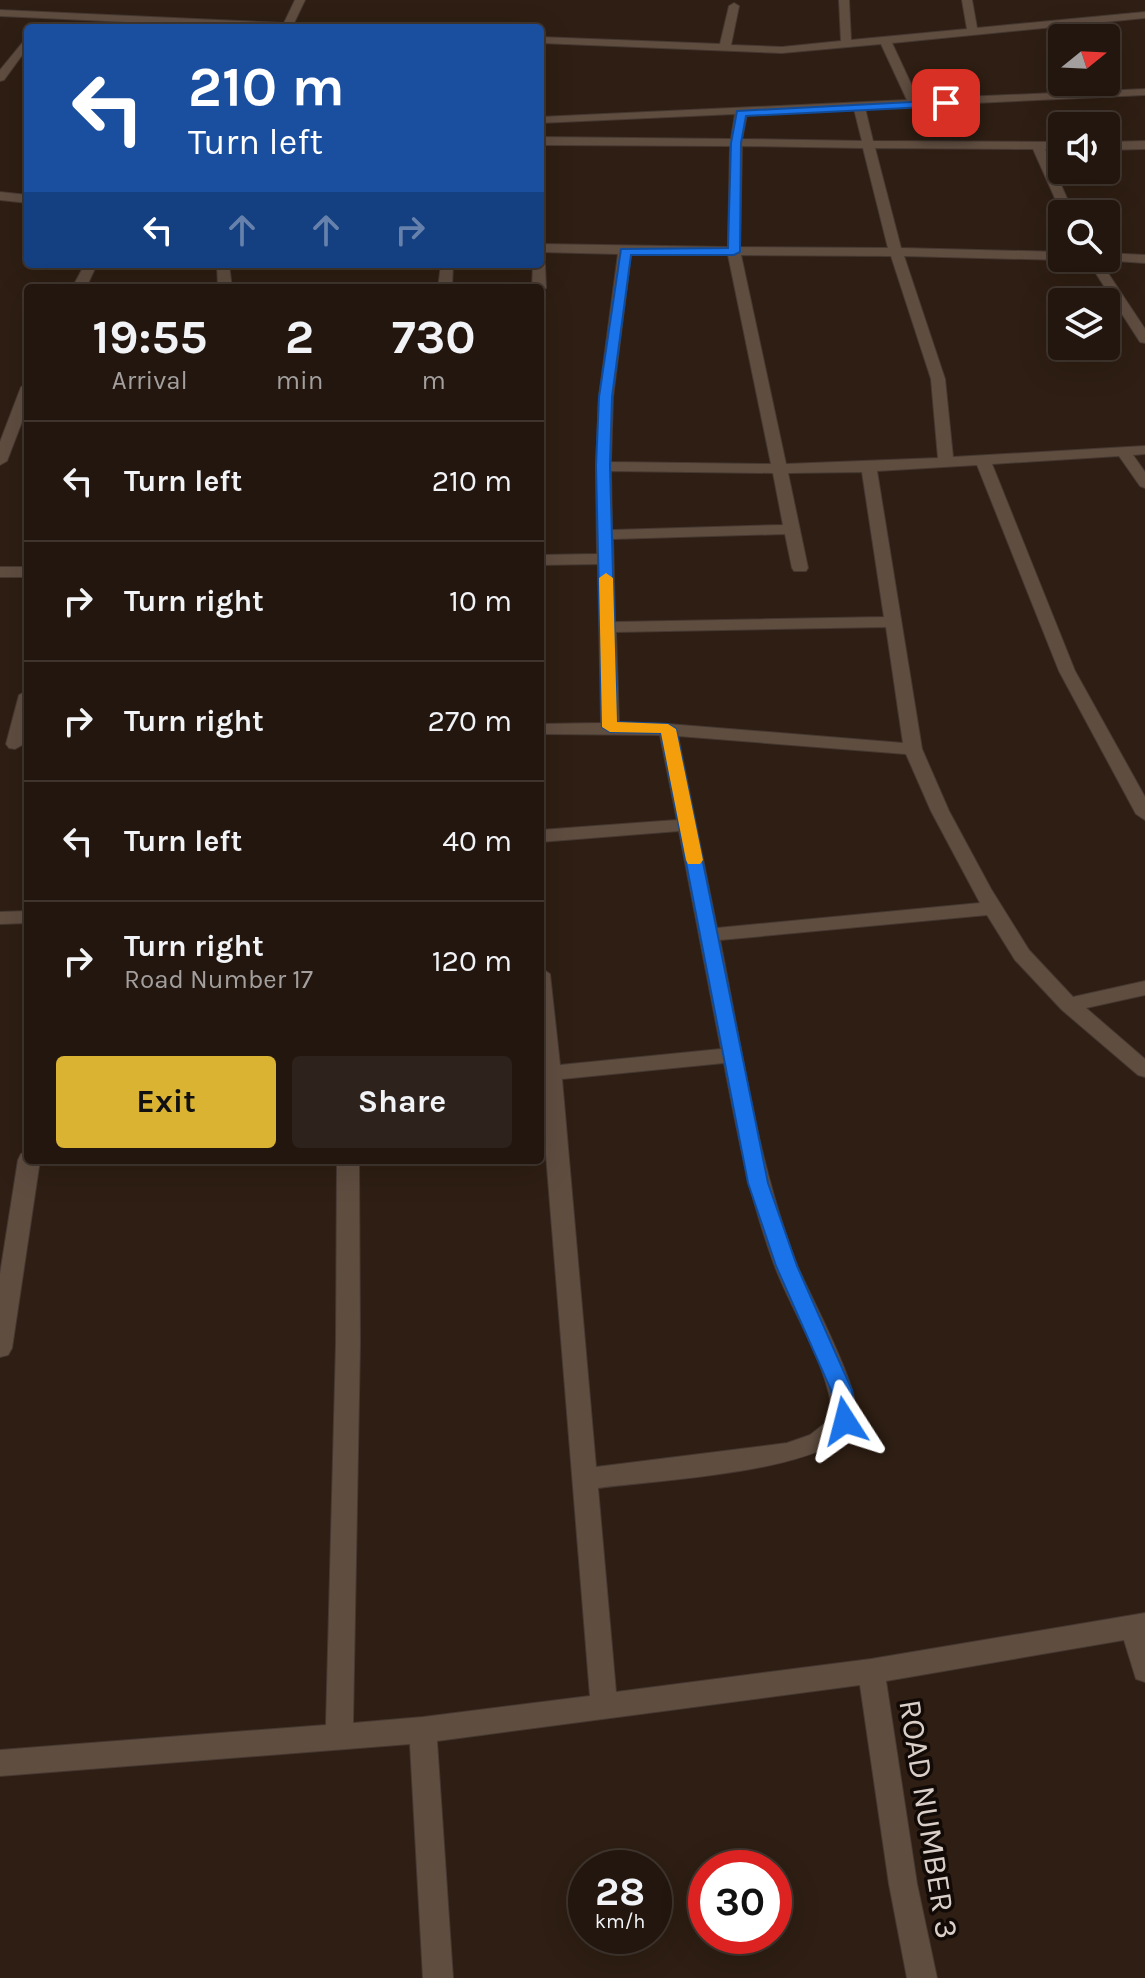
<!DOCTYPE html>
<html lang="en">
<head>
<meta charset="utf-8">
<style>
	:root { --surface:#22160e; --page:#2e231c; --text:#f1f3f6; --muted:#a29f9e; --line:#3f352e; --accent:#dab333 }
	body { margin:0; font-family:Karla,sans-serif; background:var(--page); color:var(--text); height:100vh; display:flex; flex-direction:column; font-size:30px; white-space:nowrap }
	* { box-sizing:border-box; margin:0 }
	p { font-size:26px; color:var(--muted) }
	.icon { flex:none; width:44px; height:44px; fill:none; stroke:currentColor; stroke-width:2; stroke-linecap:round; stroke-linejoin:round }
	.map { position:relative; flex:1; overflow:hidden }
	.sheet { position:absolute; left:24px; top:284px; width:520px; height:880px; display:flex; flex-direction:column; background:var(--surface); border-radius:8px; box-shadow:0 8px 32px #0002,0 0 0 2px var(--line) }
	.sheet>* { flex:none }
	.banner { position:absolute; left:24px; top:24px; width:520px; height:244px; border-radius:8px; box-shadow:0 8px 32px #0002,0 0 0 2px var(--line); background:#1a4fa0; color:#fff; overflow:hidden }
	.needle { width:52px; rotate:72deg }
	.buttons { position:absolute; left:1048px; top:24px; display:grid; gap:16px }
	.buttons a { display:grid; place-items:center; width:72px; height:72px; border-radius:8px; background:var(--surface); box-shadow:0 8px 32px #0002,0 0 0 2px var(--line); font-size:40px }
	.speed { position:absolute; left:568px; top:1850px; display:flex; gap:16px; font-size:40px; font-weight:700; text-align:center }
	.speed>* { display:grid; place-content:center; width:104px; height:104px; border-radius:50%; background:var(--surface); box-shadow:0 8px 32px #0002,0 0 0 2px var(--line); line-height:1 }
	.speed small { font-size:20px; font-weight:400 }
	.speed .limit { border:12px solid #d22; background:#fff; color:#111 }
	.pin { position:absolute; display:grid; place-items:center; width:68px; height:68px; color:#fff; margin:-34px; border-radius:16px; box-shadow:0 4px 12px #0006 }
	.me { position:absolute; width:88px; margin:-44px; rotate:351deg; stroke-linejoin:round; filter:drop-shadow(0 0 6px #0008) }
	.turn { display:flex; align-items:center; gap:28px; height:168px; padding:0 32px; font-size:36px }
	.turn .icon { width:104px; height:104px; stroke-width:2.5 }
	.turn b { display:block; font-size:56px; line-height:68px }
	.lanes { display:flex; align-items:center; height:76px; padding:0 32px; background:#0003; justify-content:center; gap:40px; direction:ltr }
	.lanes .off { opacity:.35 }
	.eta { display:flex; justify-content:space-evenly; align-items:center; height:136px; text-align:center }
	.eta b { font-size:48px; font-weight:700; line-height:56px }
	.cta { display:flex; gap:16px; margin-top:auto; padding:16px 32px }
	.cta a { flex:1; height:92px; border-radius:8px; background:var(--accent); color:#111; font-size:32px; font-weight:700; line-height:92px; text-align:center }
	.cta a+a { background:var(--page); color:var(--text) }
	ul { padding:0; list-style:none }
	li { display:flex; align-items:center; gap:24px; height:120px; padding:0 32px; border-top:2px solid var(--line) }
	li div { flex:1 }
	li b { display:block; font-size:30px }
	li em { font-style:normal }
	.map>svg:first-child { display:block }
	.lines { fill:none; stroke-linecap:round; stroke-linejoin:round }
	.street-casing { stroke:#453831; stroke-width:2 }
	.street { fill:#5f4d40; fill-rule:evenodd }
	.route { fill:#1a73e8; stroke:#114b97; stroke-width:2 }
	.slow { fill:#f59e0b }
	.labels { text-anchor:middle; stroke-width:7; stroke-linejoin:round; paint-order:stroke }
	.near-street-label { font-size:32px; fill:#dacfc8; stroke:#110a06 }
</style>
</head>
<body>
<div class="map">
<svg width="1145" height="1978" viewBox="0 0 1145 1978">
	<rect width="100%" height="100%" fill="#2e1e13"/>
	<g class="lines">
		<defs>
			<g id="street">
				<polygon points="295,0 305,0 294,23 323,25 328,28 254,28 0,16 0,10 284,23"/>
				<path d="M839,0H849L851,40L967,29L962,0H972L977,28L1145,12V18L892,43L918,99L1145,89V95L865,108L873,141L1062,142V150L1045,149L1074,214H1062L1033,149L875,148L901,248L1062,252V258H1067L1062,260L904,256L945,379L953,457L1145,446V454L1133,455L1145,472V488L1140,486L1119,456L992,464L1075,671L1145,797V820L1136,814L1059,671L977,465L877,471L922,749L949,811L991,889L1029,950L1073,997L1145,981V995L1086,1008L1145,1059V1077L1138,1075L1062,1010L1015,960L987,915L720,940C742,1049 757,1161 797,1265C808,1293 871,1405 854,1428C819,1473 657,1480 598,1488L616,1692L871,1659L1145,1613V1682L1136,1679L1124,1640L886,1681L917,1884L937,1978H907L889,1884L860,1685L437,1741L453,1978H423L410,1744L0,1776V1750L326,1725L336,1343L337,1160H359L360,1343L353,1723L423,1717L590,1696L540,1081V967L550,974L560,1065L721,1049L679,831L540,842V830L677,820L660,735L540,734V724L601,723L598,564L540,565V555L597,554L596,466L599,397L618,254L540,252V244L728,247L730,146L540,145V137L731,139L735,114L540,123V117L907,100L881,44L782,53L540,43V37L720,44L729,6L734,3L739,6L731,45L782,47L841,41ZM854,109L862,141L742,139L747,114ZM742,146L863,148L888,248L740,247ZM631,254L728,255L771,464L611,462L613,397ZM741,255L891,256L931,379L938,458L786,464ZM611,471L773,473L783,525L612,530ZM862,472L884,617L615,622L613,539L785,534L792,568L794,571H806L808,568L788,473ZM886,627L903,743L668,724L619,723L616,632ZM678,736L906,754L931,811L980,903L717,928ZM724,1063C737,1132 750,1199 774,1264C793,1315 828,1363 833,1417L810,1435L787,1443L596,1467L562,1079Z"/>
				<polygon points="28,36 28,47 4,80 0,81 0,70"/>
				<polygon points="1145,141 1145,149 1106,150 1106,142"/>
				<polygon points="0,192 28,195 28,203 0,200"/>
				<polygon points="1106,253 1145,255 1145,263 1101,260 1106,258"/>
				<polygon points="1086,258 1098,258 1145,329 1145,343 1140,342"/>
				<polygon points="540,260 545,264 546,288 540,292 540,288 532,288 533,264 540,264"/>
				<polygon points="85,264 97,264 86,288 72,288"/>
				<polygon points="217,264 229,264 232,288 218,288"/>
				<polygon points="441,264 453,264 452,288 438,288"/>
				<polygon points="28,383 28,406 7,461 0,465 0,442 21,387"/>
				<rect x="0" y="567" width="28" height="10"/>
				<polygon points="28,690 28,728 24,744 15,749 9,748 6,744 19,695"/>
				<polygon points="28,911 28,923 0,924 0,912"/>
				<polygon points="28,1152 28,1160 40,1160 12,1348 8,1355 0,1357 0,1274 18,1160 21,1154"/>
			</g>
		</defs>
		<use href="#street" class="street-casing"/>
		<use href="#street" class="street"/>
	</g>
	<polygon class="route" points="950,100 952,103 946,106 746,116 741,143 740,252 734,255 631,255 612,397 610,466 617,722 668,724 676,729 768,1183 797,1266 852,1390 856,1421 852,1428 845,1430 837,1428 831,1390 776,1266 748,1183 661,733 610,732 602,727 596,466 599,397 621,249 728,248 731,143 737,111"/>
	<polygon class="slow" points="606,573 613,578 617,722 668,724 676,729 703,860 700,864 688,864 686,860 661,733 610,732 602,727 599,578"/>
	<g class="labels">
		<g class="near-street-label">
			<text transform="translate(929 1819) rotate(81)" y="11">ROAD NUMBER 3</text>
		</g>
	</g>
</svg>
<div class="buttons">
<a><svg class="needle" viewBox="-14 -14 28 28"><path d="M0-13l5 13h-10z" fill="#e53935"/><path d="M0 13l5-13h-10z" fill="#a29f9e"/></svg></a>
<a><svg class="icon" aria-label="sound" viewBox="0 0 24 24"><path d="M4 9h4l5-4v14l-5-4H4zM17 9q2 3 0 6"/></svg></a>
<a><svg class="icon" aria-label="search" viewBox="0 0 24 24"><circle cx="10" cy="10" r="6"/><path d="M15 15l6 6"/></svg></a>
<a><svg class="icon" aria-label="layers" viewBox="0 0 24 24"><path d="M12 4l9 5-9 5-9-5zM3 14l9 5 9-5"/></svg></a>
</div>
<div class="speed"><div>28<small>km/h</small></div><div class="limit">30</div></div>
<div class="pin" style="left:946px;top:103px;background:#d93025"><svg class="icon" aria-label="arrive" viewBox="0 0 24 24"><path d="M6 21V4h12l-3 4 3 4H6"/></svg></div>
<svg class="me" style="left:845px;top:1421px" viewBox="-20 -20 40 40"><path d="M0-17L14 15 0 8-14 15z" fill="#1a73e8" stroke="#fff" stroke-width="4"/></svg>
<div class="banner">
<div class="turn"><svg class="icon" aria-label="left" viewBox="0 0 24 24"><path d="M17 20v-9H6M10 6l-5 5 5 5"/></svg><div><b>210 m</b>Turn left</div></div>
<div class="lanes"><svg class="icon" aria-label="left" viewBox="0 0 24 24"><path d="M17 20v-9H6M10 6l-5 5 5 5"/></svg><svg class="icon off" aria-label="ahead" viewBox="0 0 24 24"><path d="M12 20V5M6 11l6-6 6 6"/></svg><svg class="icon off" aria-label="ahead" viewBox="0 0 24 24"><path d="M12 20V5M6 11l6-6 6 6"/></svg><svg class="icon off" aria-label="right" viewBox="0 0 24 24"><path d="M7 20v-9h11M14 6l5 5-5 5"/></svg></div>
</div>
<section class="sheet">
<div class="eta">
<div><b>19:55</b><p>Arrival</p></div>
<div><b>2</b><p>min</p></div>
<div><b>730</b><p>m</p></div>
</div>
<ul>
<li><svg class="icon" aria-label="left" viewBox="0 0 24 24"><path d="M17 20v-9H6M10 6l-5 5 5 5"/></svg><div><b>Turn left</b></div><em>210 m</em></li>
<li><svg class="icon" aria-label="right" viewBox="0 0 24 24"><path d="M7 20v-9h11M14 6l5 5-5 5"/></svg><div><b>Turn right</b></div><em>10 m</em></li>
<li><svg class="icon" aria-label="right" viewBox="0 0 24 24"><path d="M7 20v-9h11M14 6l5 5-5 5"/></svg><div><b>Turn right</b></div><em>270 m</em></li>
<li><svg class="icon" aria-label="left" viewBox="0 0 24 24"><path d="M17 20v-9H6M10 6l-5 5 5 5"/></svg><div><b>Turn left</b></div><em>40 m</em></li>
<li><svg class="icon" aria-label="right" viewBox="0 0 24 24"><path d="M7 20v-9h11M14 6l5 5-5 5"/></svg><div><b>Turn right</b><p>Road Number 17</p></div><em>120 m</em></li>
</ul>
<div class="cta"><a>Exit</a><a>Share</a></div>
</section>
</div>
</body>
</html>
